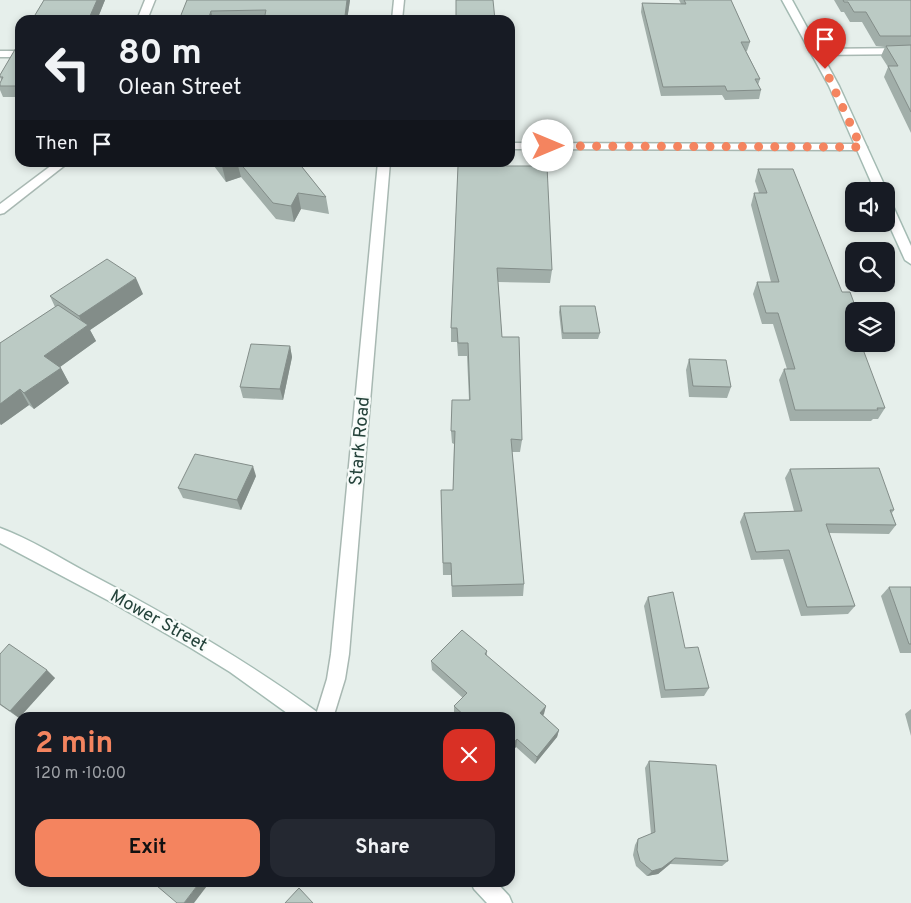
<!DOCTYPE html>
<html lang="en">
<head>
<meta charset="utf-8">
<style>
	:root { --surface:#171b24; --page:#242831; --text:#f1f3f6; --muted:#9ea1a6; --accent:#f4845f }
	body { margin:0; font-family:Overpass,sans-serif; background:var(--page); color:var(--text); height:100vh; display:flex; flex-direction:column; font-size:19px; white-space:nowrap }
	* { box-sizing:border-box; margin:0 }
	p { font-size:16px; color:var(--muted) }
	.icon { flex:none; width:28px; height:28px; fill:none; stroke:currentColor; stroke-width:2; stroke-linecap:round; stroke-linejoin:round }
	.map { position:relative; flex:1; overflow:hidden }
	.details { position:absolute; left:15px; top:712px; width:500px; height:175px; display:flex; flex-direction:column; background:var(--surface); border-radius:15px; box-shadow:0 2px 8px #0003 }
	.details>* { flex:none }
	.hud { position:absolute; left:15px; top:15px; width:500px; height:152px; border-radius:15px; box-shadow:0 2px 8px #0003; background:#171b24; color:var(--text); overflow:hidden }
	.buttons { position:absolute; left:845px; top:182px; display:grid; gap:10px }
	.buttons a { display:grid; place-items:center; width:50px; height:50px; border-radius:10px; background:var(--surface); box-shadow:0 2px 8px #0003; font-size:25px }
	.pin { position:absolute; display:grid; place-items:center; width:42px; height:42px; color:#fff; margin:-51px -21px; border-radius:50% 50% 50% 0; rotate:-45deg; box-shadow:0 0 5px #0007 }
	.pin .icon { rotate:45deg }
	.me { position:absolute; width:55px; margin:-28px; rotate:90deg; stroke-linejoin:round; filter:drop-shadow(0 0 4px #0008) }
	.turn { display:flex; align-items:center; gap:18px; height:105px; padding:0 20px; font-size:22px }
	.turn .icon { width:65px; height:65px; stroke-width:2.5 }
	.turn b { display:block; font-size:35px; line-height:42px }
	.then { display:flex; align-items:center; height:48px; padding:0 20px; background:#0003; gap:10px; font-size:19px }
	.round { display:grid; place-items:center; flex:none; width:52px; height:52px; border-radius:15px; background:var(--page) }
	.summary { display:flex; align-items:center; justify-content:space-between; height:85px; padding:0 20px }
	h1 { font-size:30px; font-weight:700; line-height:38px; color:var(--accent) }
	.primary-button { display:flex; gap:10px; margin-top:auto; padding:10px 20px }
	.primary-button a { flex:1; height:58px; border-radius:15px; background:var(--accent); color:#111; font-size:20px; font-weight:700; line-height:58px; text-align:center }
	.primary-button a+a { background:var(--page); color:var(--text) }
	.map>svg:first-child { display:block }
	.lines { fill:none; stroke-linecap:round; stroke-linejoin:round }
	.street-casing { stroke:#a8b8b2; stroke-width:3 }
	.secondary-casing { stroke:#a4bbb3; stroke-width:3 }
	.street { fill:#fff; fill-rule:evenodd }
	.secondary { fill:#fff; fill-rule:evenodd }
	.wall { fill:#a1aea9 }
	.shaded-wall { fill:#838d89 }
	.building { fill:#bbcac4; stroke:#838d89 }
	.route { stroke:#f4845f; stroke-width:9; stroke-dasharray:0 16.2 }
	.labels { text-anchor:middle; stroke-width:4.5; stroke-linejoin:round; paint-order:stroke }
	.street-label { font-size:18px; fill:#24423a; stroke:#f7fbf9 }
</style>
</head>
<body>
<div class="map">
<svg width="911" height="903" viewBox="0 0 911 903">
	<rect width="100%" height="100%" fill="#e6efeb"/>
	<g class="lines">
		<defs>
			<g id="street">
				<polygon points="145,0 155,0 147,20 137,20"/>
				<polygon points="394,0 404,0 402,20 392,20"/>
				<polygon points="911,48 911,54 815,55 810,52 815,49"/>
				<rect x="0" y="51" width="20" height="6"/>
				<polygon points="510,143 861,144 867,147 861,150 510,149"/>
				<polygon points="56,162 69,162 4,213 0,214 0,204"/>
				<polygon points="378,162 390,162 349,654 345,679 333,718 315,718 327,679 331,654"/>
			</g>
			<g id="secondary">
				<polygon points="782,0 792,0 839,86 887,191 886,192 875,191 829,86"/>
				<polygon points="886,200 892,204 911,246 911,264 905,260 886,218"/>
				<path d="M0,528C30,539 60,558 88,573C168,615 244,659 317,712L319,718H294L230,672L191,648L113,603L0,543Z"/>
				<polygon points="471,882 496,882 509,896 512,903 487,903 474,889"/>
			</g>
		</defs>
		<use href="#street" class="street-casing"/>
		<use href="#secondary" class="secondary-casing"/>
		<use href="#street" class="street"/>
		<use href="#secondary" class="secondary"/>
	</g>
	<g class="wall">
		<polygon points="44,0 105,0 97,20 32,20"/>
		<polygon points="187,0 350,0 347,20 179,20"/>
		<polygon points="679,0 731,0 750,42 747,51 746,51 760,79 758,85 761,90 759,99 725,100 722,95 661,96 641,12 642,3 681,4"/>
		<polygon points="834,0 911,0 911,133 884,77 888,67 881,56 885,47 876,46 862,22 850,22 844,12 841,12"/>
		<polygon points="20,41 20,97 3,97 0,90 0,83 1,81 0,75"/>
		<polygon points="211,162 298,162 326,197 329,214 301,209 294,222 276,219 241,177 226,182"/>
		<polygon points="458,166 552,270 550,283 498,282 502,337 522,440 520,452 512,452 524,584 523,596 452,597 451,575 443,575 441,490 453,490 454,444 452,443 451,431 469,400 467,356 458,356 457,342 451,342 451,328"/>
		<polygon points="758,169 854,344 885,408 878,419 873,419 871,421 790,421 779,380 784,369 787,369 773,324 762,324 753,294 757,282 771,282 751,205 754,193 759,193 755,181"/>
		<polygon points="143,294 90,330 96,341 60,367 69,383 34,409 29,405 1,425 0,424 0,343 55,307 50,296"/>
		<polygon points="560,306 600,333 598,339 562,339 559,312"/>
		<polygon points="290,346 292,357 283,400 243,398 240,387"/>
		<polygon points="689,359 731,387 727,398 689,397 686,370"/>
		<polygon points="790,469 894,510 892,513 896,525 889,534 829,533 855,606 848,614 801,616 783,559 751,560 740,522 744,513 794,511 785,478"/>
		<polygon points="256,476 241,510 183,498 178,488"/>
		<polygon points="889,587 911,587 911,653 900,653 881,596"/>
		<polygon points="648,597 709,688 704,696 661,698 644,606"/>
		<polygon points="487,651 487,656 546,706 543,715 559,730 557,737 535,764 516,747 510,753 510,718 458,718 454,714 454,706 463,698 432,670 431,661"/>
		<polygon points="0,654 55,678 19,718 0,705"/>
		<polygon points="911,709 911,736 905,714"/>
		<polygon points="649,761 728,861 722,866 670,864 658,874 647,876 636,866 633,855 635,845 638,839 651,834 645,768"/>
	</g>
	<g class="shaded-wall">
		<polygon points="97,0 105,0 97,20 91,20 90,16"/>
		<polygon points="347,0 350,0 347,20 345,20 345,16"/>
		<polygon points="211,11 213,20 208,20"/>
		<polygon points="231,162 237,162 241,177 226,182 222,166"/>
		<polygon points="298,193 301,209 294,222 291,206"/>
		<polygon points="136,278 143,294 90,330 96,341 53,372 44,356 84,328 79,316"/>
		<polygon points="290,346 292,357 283,400 280,389"/>
		<polygon points="61,368 69,383 34,409 24,393"/>
		<polygon points="20,389 29,405 1,425 0,423 0,404"/>
		<polygon points="253,466 256,476 241,510 237,500"/>
		<polygon points="47,670 55,678 19,718 10,711"/>
		<polygon points="546,706 544,714 539,721 540,713"/>
		<polygon points="559,730 557,737 535,764 537,757"/>
		<polygon points="517,739 516,747 510,753 510,747"/>
		<polygon points="675,858 670,864 658,874 647,876 652,871"/>
		<polygon points="200,882 210,882 194,903 184,903"/>
	</g>
	<g class="building">
		<polygon points="44,0 97,0 90,16 85,16 83,20 32,20"/>
		<polygon points="187,0 347,0 345,16 342,16 342,20 264,20 266,10 211,11 208,20 179,20"/>
		<polygon points="456,0 493,0 495,20 456,20"/>
		<polygon points="684,0 731,0 750,42 741,42 760,79 755,79 761,90 727,91 725,86 663,87 642,3 686,4"/>
		<polygon points="843,0 911,0 911,36 880,36 866,12 854,12 848,2 844,2"/>
		<polygon points="20,41 20,86 0,86 0,83 3,77 0,77 0,75"/>
		<polygon points="911,45 911,112 888,66 898,66 886,46"/>
		<polygon points="219,162 231,162 222,166"/>
		<polygon points="239,162 298,162 326,197 298,193 291,206 273,203"/>
		<polygon points="458,166 547,166 552,270 497,268 502,337 519,337 522,440 511,439 524,584 452,586 451,563 443,563 441,490 453,490 455,431 451,431 452,400 470,400 468,343 458,343 457,328 451,328"/>
		<polygon points="758,169 793,169 842,292 850,292 857,311 854,311 854,344 861,344 885,408 877,408 878,410 795,410 784,369 795,369 778,313 766,313 757,282 779,282 754,193 767,193"/>
		<polygon points="107,259 136,278 79,316 50,296"/>
		<polygon points="58,305 88,325 44,356 61,368 24,393 20,389 0,404 0,343"/>
		<polygon points="560,306 595,306 600,333 563,333"/>
		<polygon points="251,344 290,346 280,389 240,387"/>
		<polygon points="689,359 726,360 731,387 693,386"/>
		<polygon points="195,454 253,466 237,500 178,488"/>
		<polygon points="879,468 894,510 890,510 896,525 826,524 855,606 807,607 789,550 756,552 744,513 802,511 790,469"/>
		<polygon points="889,587 911,587 911,644 909,644"/>
		<polygon points="673,592 685,648 698,647 709,688 665,690 648,597"/>
		<polygon points="462,630 487,651 485,654 546,706 540,713 559,730 537,757 517,739 510,747 510,718 467,718 454,706 467,693 431,661"/>
		<polygon points="9,644 47,670 10,711 0,704 0,654"/>
		<polygon points="649,761 716,765 728,861 675,858 662,868 652,871 640,861 637,850 638,839 655,832"/>
		<polygon points="160,882 200,882 184,903 177,903 157,886"/>
		<polygon points="299,888 313,903 285,903"/>
	</g>
	<g class="lines">
		<polyline class="route" points="548,146 861,147 825,69"/>
	</g>
	<g class="labels">
		<g class="street-label">
			<text transform="translate(359 441) rotate(-85)" y="6">Stark Road</text>
			<text transform="translate(159 620) rotate(29)" y="6">Mower Street</text>
		</g>
	</g>
</svg>
<div class="buttons">
<a><svg class="icon" aria-label="sound" viewBox="0 0 24 24"><path d="M4 9h4l5-4v14l-5-4H4zM17 9q2 3 0 6"/></svg></a>
<a><svg class="icon" aria-label="search" viewBox="0 0 24 24"><circle cx="10" cy="10" r="6"/><path d="M15 15l6 6"/></svg></a>
<a><svg class="icon" aria-label="layers" viewBox="0 0 24 24"><path d="M12 4l9 5-9 5-9-5zM3 14l9 5 9-5"/></svg></a>
</div>
<div class="pin" style="left:825px;top:69px;background:#d93025"><svg class="icon" aria-label="arrive" viewBox="0 0 24 24"><path d="M6 21V4h12l-3 4 3 4H6"/></svg></div>
<svg class="me" style="left:548px;top:146px" viewBox="-20 -20 40 40"><circle r="19" fill="#fff"/><path d="M0-13L10 11 0 6-10 11z" fill="#f4845f"/></svg>
<div class="hud">
<div class="turn"><svg class="icon" aria-label="left" viewBox="0 0 24 24"><path d="M17 20v-9H6M10 6l-5 5 5 5"/></svg><div><b>80 m</b>Olean Street</div></div>
<div class="then">Then<svg class="icon" aria-label="arrive" viewBox="0 0 24 24"><path d="M6 21V4h12l-3 4 3 4H6"/></svg></div>
</div>
<section class="details">
<div class="summary"><div><h1>2 min</h1><p>120 m · 10:00</p></div><a class="round" style="background:#d93025;color:#fff"><svg class="icon" aria-label="close" viewBox="0 0 24 24"><path d="M6 6l12 12M18 6L6 18"/></svg></a></div>
<div class="primary-button"><a>Exit</a><a>Share</a></div>
</section>
</div>
</body>
</html>
